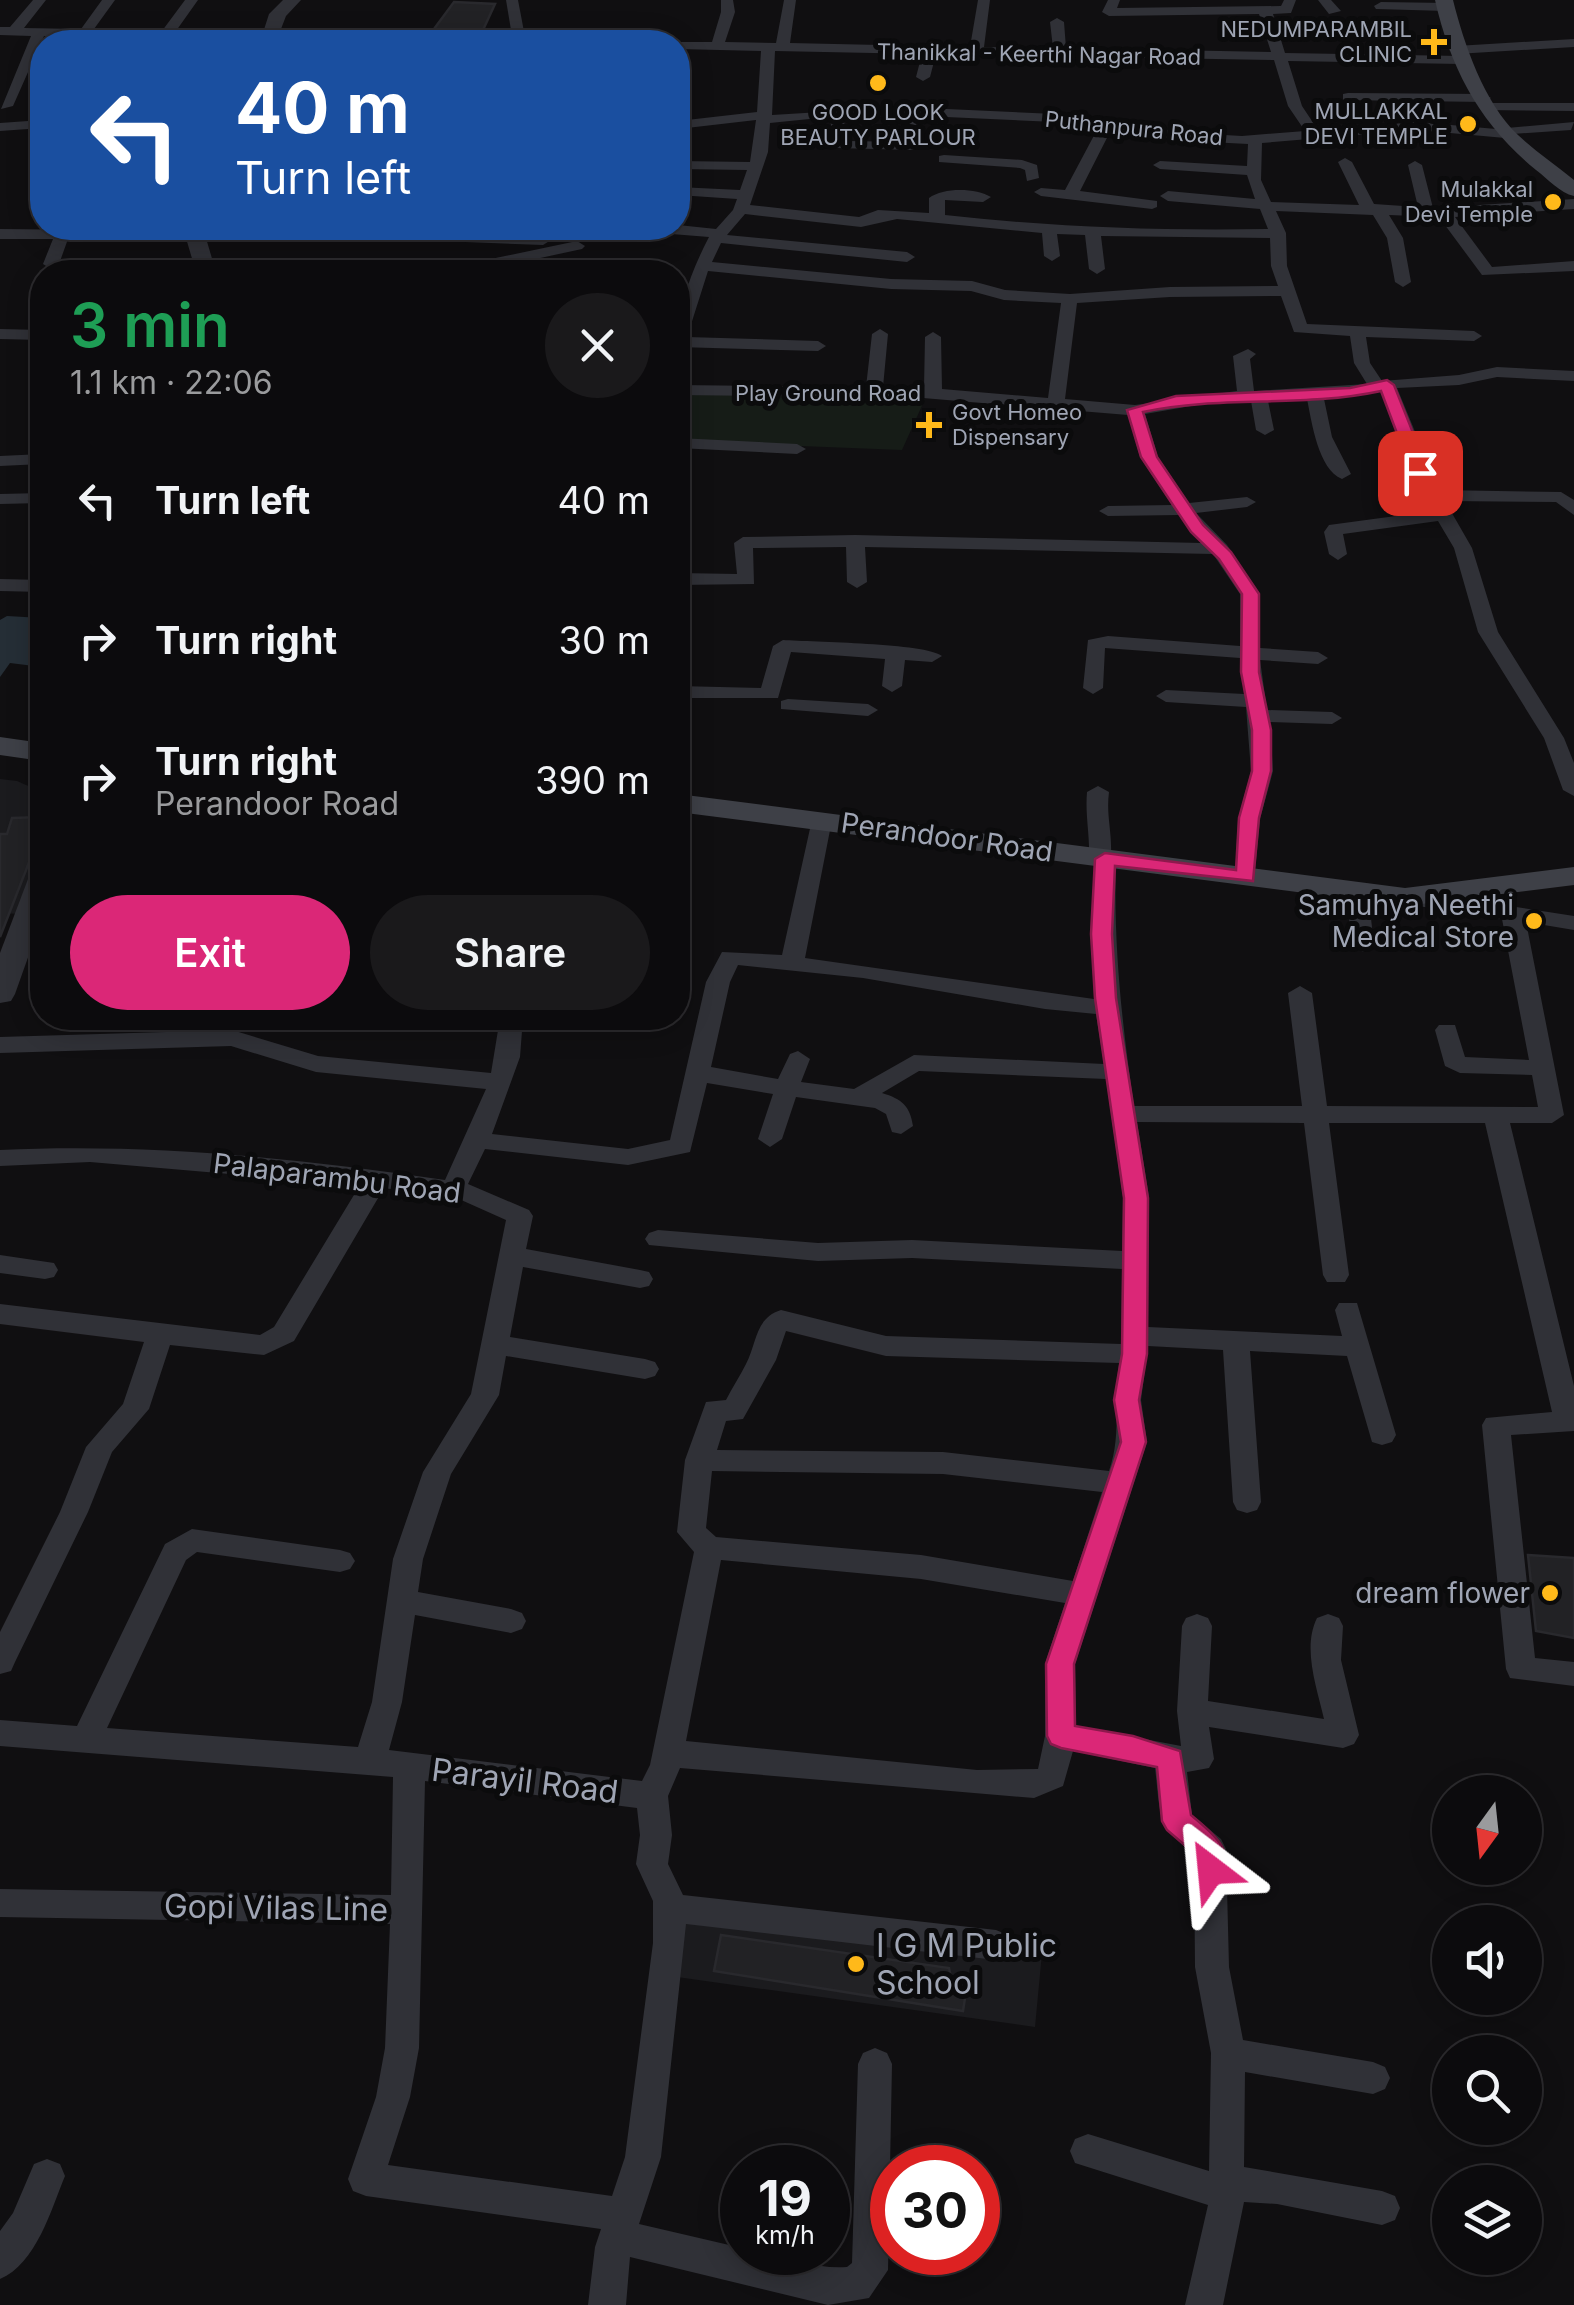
<!DOCTYPE html>
<html lang="en">
<head>
<meta charset="utf-8">
<style>
	:root { --surface:#0c0b0d; --page:#1a191b; --text:#f1f3f6; --muted:#9a9b9d; --line:#2c2b2e; --accent:#db2777 }
	body { margin:0; font-family:Inter,sans-serif; background:var(--page); color:var(--text); height:100vh; display:flex; flex-direction:column; font-size:38px; white-space:nowrap }
	* { box-sizing:border-box; margin:0 }
	p { font-size:32px; color:var(--muted) }
	.icon { flex:none; width:55px; height:55px; fill:none; stroke:currentColor; stroke-width:2; stroke-linecap:round; stroke-linejoin:round }
	.map { position:relative; flex:1; overflow:hidden }
	.drawer { position:absolute; left:30px; top:260px; width:660px; height:770px; display:flex; flex-direction:column; background:var(--surface); border-radius:40px; box-shadow:0 5px 25px #0003,0 0 0 2px var(--line) }
	.drawer>* { flex:none }
	.top-card { position:absolute; left:30px; top:30px; width:660px; height:210px; border-radius:40px; box-shadow:0 5px 25px #0003,0 0 0 2px var(--line); background:#1a4fa0; color:#fff; overflow:hidden }
	.needle { width:65px; rotate:195deg }
	.controls { position:absolute; left:1432px; top:1775px; display:grid; gap:20px }
	.controls a { display:grid; place-items:center; width:110px; height:110px; border-radius:50%; background:var(--surface); box-shadow:0 5px 25px #0003,0 0 0 2px var(--line); font-size:50px }
	.speed { position:absolute; left:720px; top:2145px; display:flex; gap:20px; font-size:50px; font-weight:700; text-align:center }
	.speed>* { display:grid; place-content:center; width:130px; height:130px; border-radius:50%; background:var(--surface); box-shadow:0 5px 25px #0003,0 0 0 2px var(--line); line-height:1 }
	.speed small { font-size:25px; font-weight:400 }
	.speed .limit { border:15px solid #d22; background:#fff; color:#111 }
	.pin { position:absolute; display:grid; place-items:center; width:85px; height:85px; color:#fff; margin:-42px; border-radius:20px; box-shadow:0 5px 15px #0006 }
	.me { position:absolute; width:110px; margin:-55px; rotate:331deg; stroke-linejoin:round; filter:drop-shadow(0 0 8px #0008) }
	.turn { display:flex; align-items:center; gap:35px; height:210px; padding:0 40px; font-size:45px }
	.turn .icon { width:130px; height:130px; stroke-width:2.5 }
	.turn b { display:block; font-size:70px; line-height:85px }
	.round { display:grid; place-items:center; flex:none; width:105px; height:105px; border-radius:52px; background:var(--page) }
	.overview { display:flex; align-items:center; justify-content:space-between; height:170px; padding:0 40px }
	h1 { font-size:60px; font-weight:600; line-height:75px; color:#1e9e55 }
	.action { display:flex; gap:20px; margin-top:auto; padding:20px 40px }
	.action a { flex:1; height:115px; border-radius:60px; background:var(--accent); color:#fff; font-size:40px; font-weight:600; line-height:115px; text-align:center }
	.action a+a { background:var(--page); color:var(--text) }
	ul { padding:0; list-style:none }
	li { display:flex; align-items:center; gap:30px; height:140px; padding:0 40px }
	li div { flex:1 }
	li b { display:block; font-size:38px }
	li em { font-style:normal }
	.map>svg:first-child { display:block }
	.built { fill:#1b1b1e }
	.green { fill:#161c17 }
	.water { fill:#252e36 }
	.building { fill:#222225; stroke:#29292d; stroke-width:2.5 }
	.lines { fill:none; stroke-linecap:round; stroke-linejoin:round }
	.minor { fill:#303137; fill-rule:evenodd }
	.tertiary { fill:#303137; fill-rule:evenodd }
	.secondary { fill:#3e4047; fill-rule:evenodd }
	.route { fill:#db2777; stroke:#8e194d; stroke-width:2.5 }
	.poi-dot { fill:#ffb91a; stroke:#0b0b0c; stroke-width:4 }
	.labels { text-anchor:middle; stroke-width:10; stroke-linejoin:round; paint-order:stroke }
	.far-poi-label { font-size:22px; fill:#9fa5b4; stroke:#0b0b0c; text-anchor:end }
	.far-street-label { font-size:22px; fill:#9fa5b4; stroke:#0b0b0c }
	.street-label { font-size:28px; fill:#9fa5b4; stroke:#0b0b0c }
	.poi-label { font-size:28px; fill:#9fa5b4; stroke:#0b0b0c; text-anchor:end }
	.near-street-label { font-size:32px; fill:#9fa5b4; stroke:#0b0b0c }
	.near-poi-label { font-size:32px; fill:#9fa5b4; stroke:#0b0b0c; text-anchor:start }
</style>
</head>
<body>
<div class="map">
<svg width="1574" height="2305" viewBox="0 0 1574 2305">
	<rect width="100%" height="100%" fill="#100f11"/>
	<g class="built">
		<polygon points="0,779 17,781 42,792 42,863 21,914 0,913"/>
		<polygon points="678,1912 1042,1953 1035,2027 670,1976"/>
	</g>
	<polygon class="green" points="678,393 925,399 902,450 678,441"/>
	<polygon class="water" points="7,616 42,618 42,667 10,663 0,677 0,620"/>
	<g class="building">
		<polygon points="454,2 495,4 483,30 431,33"/>
		<polygon points="42,817 42,829 0,937 0,834 7,834 12,818"/>
		<polygon points="1528,1555 1574,1558 1574,1638 1536,1631"/>
		<polygon points="721,1935 949,1968 952,1982 967,1985 963,2011 714,1971"/>
	</g>
	<g class="lines">
		<g class="minor">
			<polygon points="33,0 46,0 24,28 81,29 102,0 115,0 94,29 162,31 185,0 198,0 176,31 506,38 513,42 44,36 13,106 1,109 31,36 0,35 0,27 10,27"/>
			<polygon points="506,0 518,0 526,42 513,42"/>
			<path d="M721,0H733L735,12L725,42L776,43L784,0H796L790,43L970,47L978,0H990L984,47L1053,48L1050,22L1057,18L1064,22L1066,48L1271,52L1259,14L1109,16L1102,12L1108,0H1120L1117,8L1281,6L1284,0H1296L1291,13L1273,14L1285,53L1461,56L1468,60L1461,64L1288,61L1302,106L1318,130L1417,122L1496,129L1574,122L1571,130L1512,134L1505,138L1417,130L1262,143L1261,180L1271,202L1359,205L1338,162L1345,158L1352,162L1374,204L1418,207L1408,165L1415,161L1422,165L1433,208L1574,199V209L1455,217L1492,267L1574,261V271L1482,275L1439,217L1389,215L1403,238L1411,282L1403,287L1395,282L1387,238L1373,215L1276,211L1286,233L1287,266L1307,324L1474,331L1482,336L1474,341L1366,337L1370,363L1382,381L1459,375L1497,367L1574,371V381L1497,377L1459,385L1397,388L1439,490L1561,492L1574,500V515L1556,502L1445,501L1472,548L1498,632L1564,738L1574,763V796L1563,790L1544,738L1478,632L1454,548L1438,521L1343,534L1347,554L1338,560L1329,554L1324,532L1329,525L1433,511L1411,473L1381,391L1324,399L1332,437L1351,474L1342,479C1318,469 1312,423 1307,399L1268,401L1274,430L1265,435L1256,430L1251,401L1214,402L1145,414L1158,457L1189,503L1247,497L1256,502L1247,507L1196,513L1227,545L1260,594V648L1318,652L1328,658L1318,664L1260,660L1267,710L1332,712L1342,718L1332,724L1270,722L1273,771L1260,819L1254,882H1238L1235,877L1238,819L1251,771L1246,707L1166,702L1156,696L1166,690L1244,694L1240,658L1105,648L1103,688L1093,694L1083,688L1088,640L1108,636L1240,646V594L1213,554L865,547L867,582L857,588L847,582L846,547L753,548L754,584L678,585V573L737,574L734,543L743,537L855,535L1201,543L1179,515L1108,516L1099,511L1108,506L1172,505L1140,457L1128,415L923,398L678,395V385L866,387L872,334L880,329L888,334L883,387L924,388L925,337L933,332L941,337L942,389L1048,398L1061,303L1004,300L971,291L891,289L708,271L687,337L818,341L826,346L818,351L678,347C678,306 690,274 709,237L659,233L651,228L678,225L716,229L733,210L737,199L678,195V187L740,190L747,170L678,169V161L750,162L756,120L678,129V121L757,112L761,51L678,49V42H673H712L721,12ZM775,51L922,54L916,77L923,81L930,77L936,54L1274,60L1288,106L1305,131L1242,136L1190,133L1055,114L903,107L772,115ZM910,116L908,142L848,141L843,117ZM924,116L1055,122L1098,128L1065,190L1041,188L1034,192L1041,196L1152,209L1157,207V201L1080,191L1111,130L1190,141L1248,144L1247,166L1160,161L1153,165L1160,169L1247,175L1255,199L1168,191L1160,196L1168,201L1260,209L1268,229C1160,231 1053,227 945,215V200L983,202L991,197C976,188 944,187 929,198V213L878,210L859,217L750,205L768,152L770,123L829,117L837,148L915,150L922,146ZM745,214L861,227L897,219L1042,233L1044,256L1052,261L1060,256L1057,234L1085,235L1089,269L1097,274L1105,269L1101,236L1270,238L1271,266L1278,286L1170,287L1070,294L1005,290L972,281L891,279L712,262L721,243L907,262L915,257L907,252L727,235ZM1281,296L1294,332L1350,336L1354,363L1367,384L1254,391L1250,359L1256,354L1248,349L1233,356L1237,391L1135,405L1065,399L1077,303L1170,297Z"/>
			<polygon points="1318,0 1331,0 1341,11 1329,14"/>
			<polygon points="1381,2 1446,3 1453,7 1446,11 1376,9 1374,6"/>
			<polygon points="1574,39 1574,47 1456,54 1449,50 1456,46"/>
			<polygon points="1348,93 1484,94 1491,98 1484,102 1343,100 1343,94"/>
			<polygon points="1490,103 1574,103 1574,111 1485,110 1485,104"/>
			<polygon points="42,120 42,128 0,131 0,123"/>
			<polygon points="944,155 1022,160 1037,165 1039,178 1027,181 1025,170 1020,168 939,162 939,156"/>
			<polygon points="229,228 342,228 543,235 551,240 543,245 237,233"/>
			<polygon points="0,229 195,231 203,236 195,241 68,239 59,264 51,269 43,264 53,239 0,239"/>
			<polygon points="577,241 585,246 582,249 475,272 459,272 462,265"/>
			<polygon points="0,329 42,330 42,340 0,339"/>
			<polygon points="678,438 797,444 806,449 797,454 678,448"/>
			<polygon points="42,454 42,464 0,466 0,456"/>
			<polygon points="42,493 42,503 0,504 0,494"/>
			<polygon points="0,579 42,580 42,592 0,591"/>
			<path d="M783,640C812,642 926,643 942,656L932,662L905,660L902,686L892,692L882,686L885,659L791,652L778,698H678V686L761,688L773,646Z"/>
			<polygon points="788,699 868,704 878,710 868,716 781,709 781,701"/>
			<path d="M1098,786L1109,792C1106,815 1112,831 1111,854L1116,859C1113,944 1122,1024 1134,1106H1302L1288,993L1300,986L1312,993L1327,1106L1538,1107L1532,1075L1460,1073L1445,1066L1435,1030L1439,1025H1455L1465,1057L1529,1060L1502,919L1405,904L1394,897L1405,890L1574,916V930L1526,922L1564,1115L1552,1123H1510L1574,1386V1431L1511,1435L1535,1658L1574,1662V1686L1510,1678L1506,1669L1482,1425L1486,1418L1552,1412L1485,1123H1329L1349,1275L1345,1282H1327L1323,1275L1304,1123L1137,1122L1149,1197L1148,1327L1342,1336L1335,1310L1339,1303H1357L1396,1435L1392,1442L1382,1445L1372,1442L1347,1356L1250,1351L1261,1502L1257,1510L1247,1513L1237,1510L1233,1502L1223,1350L1148,1346L1141,1400L1147,1442L1075,1664L1076,1726L1181,1746L1177,1711L1182,1626L1186,1618L1197,1614L1208,1618L1212,1626L1208,1701L1324,1719C1317,1688 1302,1648 1317,1618L1328,1614L1339,1618L1343,1626L1341,1660L1359,1735L1354,1744L1343,1748L1209,1727L1214,1759L1209,1768L1187,1772L1192,1815L1221,1839L1226,1849L1229,1967L1243,2040L1373,2062L1385,2067L1390,2078L1385,2089L1373,2094L1245,2072L1244,2167L1382,2191L1395,2196L1400,2208L1395,2220L1382,2225L1277,2204L1244,2202L1223,2305H1185L1208,2205L1075,2163L1070,2151L1075,2139L1088,2134L1209,2171L1211,2053L1195,1967L1194,1855C1155,1822 1161,1816 1155,1768L1073,1751L1063,1786L1034,1798L680,1768L668,1796L672,1835L668,1864L683,1895L996,1930L1008,1935L1013,1945L1008,1955L996,1960L686,1924L661,2157L639,2224L742,2248V2252C778,2252 812,2270 847,2267L852,2263L858,2064L863,2053L875,2048L887,2053L892,2064L888,2270L869,2298L828,2305L630,2257L626,2305H588L595,2247L601,2229L366,2196L353,2191L348,2179L376,2097L385,2048L390,1924L0,1917V1889L391,1895L393,1777L0,1746V1720L77,1726L165,1544L192,1529L340,1550L350,1553L355,1561L350,1569L340,1572L197,1552L186,1560L107,1728L358,1747L372,1702L393,1559L423,1472L471,1394L506,1220L459,1199L384,1188L294,1341L264,1355L170,1345L149,1409L112,1452L88,1512L15,1662L11,1671L0,1674V1632L60,1512L86,1447L123,1404L144,1342L0,1324V1304L260,1335L274,1327L360,1185L90,1162L0,1166V1150C149,1143 298,1158 445,1180L486,1089L316,1072L231,1046L0,1053V1037L232,1030L318,1056L491,1073L500,1018H523L520,1057L492,1134L628,1149L670,1140L706,982L722,952L782,955L813,815L821,814L832,820L805,958L1094,999L1091,934L1094,863L1089,858C1090,834 1085,816 1087,792ZM738,965L863,978L1045,1009L1096,1014L1104,1064L914,1055L854,1089L801,1082L810,1059L798,1051L790,1054L778,1079L711,1067L730,982ZM919,1071L1106,1079L1123,1197L1122,1251L912,1240L818,1243L658,1230L649,1233L645,1239L649,1245L818,1261L912,1258L1122,1269L1121,1344L886,1336L781,1310C755,1318 757,1343 746,1364C740,1376 732,1388 726,1400L706,1402L685,1460L677,1532L694,1552L650,1765L642,1781L389,1750L402,1702L415,1615L511,1633L522,1629L526,1621L522,1613L511,1609L418,1592L423,1559L451,1474L499,1395L506,1356L645,1379L655,1376L659,1369L655,1362L645,1359L510,1337L523,1267L640,1288L649,1286L653,1279L649,1272L640,1270L526,1249L533,1216L529,1210L468,1184L485,1149L628,1165L690,1152L707,1083L773,1094L758,1139L770,1147L782,1139L796,1097L875,1108L886,1114L892,1132L901,1134L913,1126C910,1106 902,1099 882,1093ZM786,1331L886,1356L1119,1363C1113,1402 1122,1434 1109,1471L943,1452L717,1450L726,1421L743,1419L776,1360ZM712,1471L943,1474L1102,1492L1073,1581L921,1555L716,1537L706,1528ZM721,1560L921,1579L1065,1603L1045,1664V1736L1038,1769L977,1770L686,1741ZM425,1781L637,1808L640,1835L636,1864L653,1901V1943L625,2157L612,2196L388,2165L410,2097L419,2048Z"/>
			<polygon points="1357,885 1368,892 1374,945 1363,952 1352,945 1346,892"/>
			<polygon points="0,1255 54,1263 58,1270 54,1277 45,1279 0,1273"/>
			<path d="M47,2159L60,2164L65,2176C51,2210 36,2264 0,2279V2231L13,2213L34,2164Z"/>
		</g>
		<g class="tertiary">
			<polygon points="283,0 301,0 286,16 276,42 260,42 269,14"/>
			<polygon points="183,228 203,228 216,272 196,272"/>
			<polygon points="42,870 42,918 15,994 11,1001 0,1003 0,953 28,879 32,873"/>
		</g>
		<g class="secondary">
			<path d="M1435,0H1453C1464,44 1484,103 1518,135C1535,151 1556,165 1574,180V196C1560,193 1548,179 1536,170C1480,124 1451,70 1435,0Z"/>
			<polygon points="0,737 42,743 42,761 0,755"/>
			<polygon points="678,794 1405,888 1574,867 1574,885 1405,906 678,812"/>
		</g>
	</g>
	<path class="route" d="M1387,380L1394,385L1429,473L1426,476L1412,473L1381,391C1303,408 1221,395 1143,412L1157,457L1203,525L1231,552L1259,594V672L1271,730V771L1259,818L1253,881L1115,866L1112,934L1116,998L1148,1198L1147,1354L1139,1400L1146,1442L1074,1664L1075,1726L1133,1736L1180,1751L1191,1815C1212,1833 1236,1849 1221,1879L1211,1883L1200,1879L1195,1854L1167,1830L1162,1821L1157,1767L1061,1748L1051,1744L1047,1736L1046,1664L1121,1442L1114,1400L1122,1354L1124,1198L1095,998L1091,934L1095,859L1105,853L1236,870L1239,818L1252,771V730L1241,672L1242,594L1219,559L1191,532L1141,457L1127,410L1176,396L1350,388Z"/>
	<g class="poi-dot">
		<path d="M1429 27h10v10h10v10h-10v10h-10v-10h-10v-10h10z"/>
		<circle cx="878" cy="83" r="10"/>
		<circle cx="1468" cy="124" r="10"/>
		<circle cx="1553" cy="202" r="10"/>
		<path d="M924 410h10v10h10v10h-10v10h-10v-10h-10v-10h10z"/>
		<circle cx="1534" cy="921" r="10"/>
		<circle cx="1550" cy="1593" r="10"/>
		<circle cx="856" cy="1964" r="10"/>
	</g>
	<g class="labels">
		<g class="far-poi-label">
			<text x="1412" y="37">NEDUMPARAMBIL<tspan x="1412" dy="25">CLINIC</tspan></text>
			<text x="1448" y="119">MULLAKKAL<tspan x="1448" dy="25">DEVI TEMPLE</tspan></text>
			<text x="878" y="120" text-anchor="middle">GOOD LOOK<tspan x="878" dy="25">BEAUTY PARLOUR</tspan></text>
			<text x="1533" y="197">Mulakkal<tspan x="1533" dy="25">Devi Temple</tspan></text>
			<text x="952" y="420" text-anchor="start">Govt Homeo<tspan x="952" dy="25">Dispensary</tspan></text>
		</g>
		<g class="far-street-label">
			<text transform="translate(1039 54) rotate(1)" y="8">Thanikkal - Keerthi Nagar Road</text>
			<text transform="translate(1134 128) rotate(6)" y="8">Puthanpura Road</text>
			<text x="828" y="401">Play Ground Road</text>
		</g>
		<g class="street-label">
			<text transform="translate(947 837) rotate(8)" y="10">Perandoor Road</text>
			<text transform="translate(337 1178) rotate(7)" y="10">Palaparambu Road</text>
		</g>
		<g class="poi-label">
			<text x="1514" y="915">Samuhya Neethi<tspan x="1514" dy="32">Medical Store</tspan></text>
			<text x="1530" y="1603">dream flower</text>
		</g>
		<g class="near-street-label">
			<text transform="translate(525 1781) rotate(7)" y="11">Parayil Road</text>
			<text transform="translate(276 1908) rotate(1)" y="11">Gopi Vilas Line</text>
		</g>
		<g class="near-poi-label">
			<text x="876" y="1957">I G M Public<tspan x="876" dy="37">School</tspan></text>
		</g>
	</g>
</svg>
<div class="controls">
<a><svg class="needle" viewBox="-14 -14 28 28"><path d="M0-13l5 13h-10z" fill="#e53935"/><path d="M0 13l5-13h-10z" fill="#9a9b9d"/></svg></a>
<a><svg class="icon" aria-label="sound" viewBox="0 0 24 24"><path d="M4 9h4l5-4v14l-5-4H4zM17 9q2 3 0 6"/></svg></a>
<a><svg class="icon" aria-label="search" viewBox="0 0 24 24"><circle cx="10" cy="10" r="6"/><path d="M15 15l6 6"/></svg></a>
<a><svg class="icon" aria-label="layers" viewBox="0 0 24 24"><path d="M12 4l9 5-9 5-9-5zM3 14l9 5 9-5"/></svg></a>
</div>
<div class="speed"><div>19<small>km/h</small></div><div class="limit">30</div></div>
<div class="pin" style="left:1420px;top:473px;background:#d93025"><svg class="icon" aria-label="arrive" viewBox="0 0 24 24"><path d="M6 21V4h12l-3 4 3 4H6"/></svg></div>
<svg class="me" style="left:1211px;top:1870px" viewBox="-20 -20 40 40"><path d="M0-17L14 15 0 8-14 15z" fill="#db2777" stroke="#fff" stroke-width="4"/></svg>
<div class="top-card">
<div class="turn"><svg class="icon" aria-label="left" viewBox="0 0 24 24"><path d="M17 20v-9H6M10 6l-5 5 5 5"/></svg><div><b>40 m</b>Turn left</div></div>
</div>
<section class="drawer">
<div class="overview"><div><h1>3 min</h1><p>1.1 km · 22:06</p></div><a class="round"><svg class="icon" aria-label="close" viewBox="0 0 24 24"><path d="M6 6l12 12M18 6L6 18"/></svg></a></div>
<ul>
<li><svg class="icon" aria-label="left" viewBox="0 0 24 24"><path d="M17 20v-9H6M10 6l-5 5 5 5"/></svg><div><b>Turn left</b></div><em>40 m</em></li>
<li><svg class="icon" aria-label="right" viewBox="0 0 24 24"><path d="M7 20v-9h11M14 6l5 5-5 5"/></svg><div><b>Turn right</b></div><em>30 m</em></li>
<li><svg class="icon" aria-label="right" viewBox="0 0 24 24"><path d="M7 20v-9h11M14 6l5 5-5 5"/></svg><div><b>Turn right</b><p>Perandoor Road</p></div><em>390 m</em></li>
</ul>
<div class="action"><a>Exit</a><a>Share</a></div>
</section>
</div>
</body>
</html>
